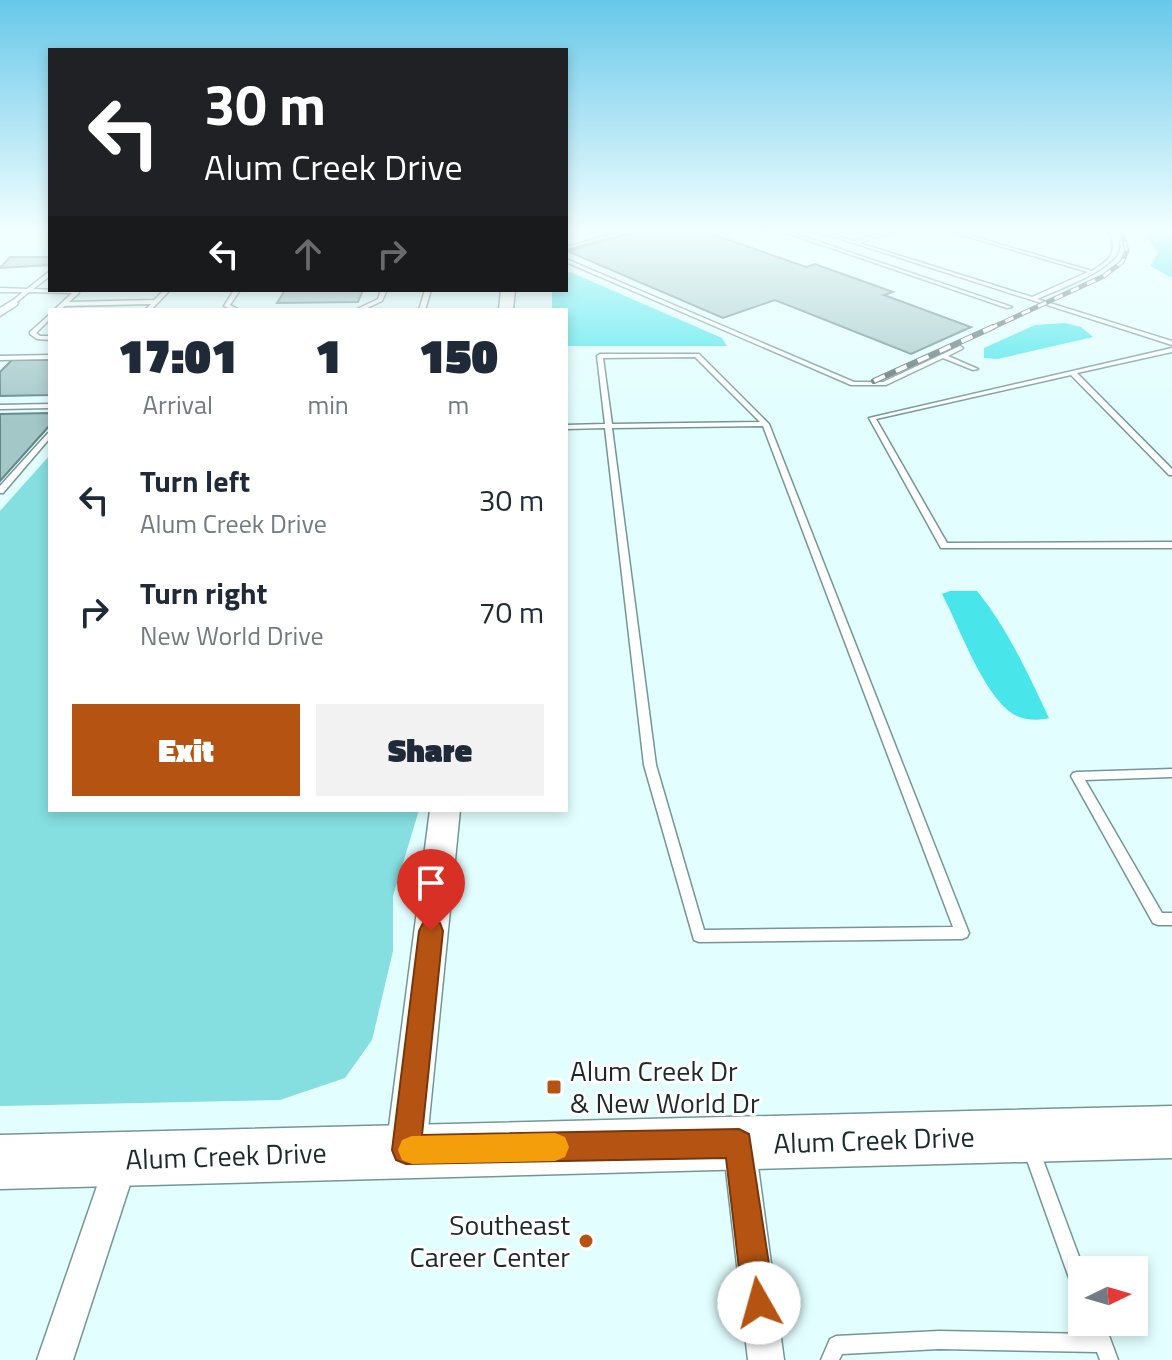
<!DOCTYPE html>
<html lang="en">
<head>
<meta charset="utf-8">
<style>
	:root { --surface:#fff; --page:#f2f2f3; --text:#1f2937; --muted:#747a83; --accent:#b55412 }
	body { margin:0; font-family:"Titillium Web",sans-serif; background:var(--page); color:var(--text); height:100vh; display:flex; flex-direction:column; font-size:30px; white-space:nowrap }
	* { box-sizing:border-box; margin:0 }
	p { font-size:26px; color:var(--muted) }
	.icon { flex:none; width:44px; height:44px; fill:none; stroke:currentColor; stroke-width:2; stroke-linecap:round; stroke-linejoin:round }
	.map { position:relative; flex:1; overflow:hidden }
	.details { position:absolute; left:48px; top:308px; width:520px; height:504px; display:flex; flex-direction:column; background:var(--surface); border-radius:0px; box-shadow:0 4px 12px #0003 }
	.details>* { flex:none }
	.guide { position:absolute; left:48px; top:48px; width:520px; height:244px; border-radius:0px; box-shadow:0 4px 12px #0003; background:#202124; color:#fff; overflow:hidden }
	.needle { width:52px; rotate:85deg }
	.tools { position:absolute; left:1068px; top:1256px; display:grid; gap:16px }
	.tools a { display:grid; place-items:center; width:80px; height:80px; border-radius:0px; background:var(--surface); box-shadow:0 4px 12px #0003; font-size:40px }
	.pin { position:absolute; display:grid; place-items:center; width:68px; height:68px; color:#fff; margin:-82px -34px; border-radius:50% 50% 50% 0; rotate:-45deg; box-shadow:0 0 8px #0007 }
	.pin .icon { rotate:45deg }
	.me { position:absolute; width:88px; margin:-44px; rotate:353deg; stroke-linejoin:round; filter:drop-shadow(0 0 6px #0008) }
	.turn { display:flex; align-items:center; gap:28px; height:168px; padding:0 24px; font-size:36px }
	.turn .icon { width:104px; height:104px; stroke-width:2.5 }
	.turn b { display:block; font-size:56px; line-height:68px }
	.lanes { display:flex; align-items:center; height:76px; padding:0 24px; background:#0003; justify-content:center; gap:40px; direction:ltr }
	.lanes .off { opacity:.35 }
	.eta { display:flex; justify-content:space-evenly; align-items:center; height:136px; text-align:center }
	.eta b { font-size:48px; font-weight:800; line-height:56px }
	.action { display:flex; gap:16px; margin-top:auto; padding:16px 24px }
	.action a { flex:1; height:92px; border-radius:0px; background:var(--accent); color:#fff; font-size:32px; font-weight:800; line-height:92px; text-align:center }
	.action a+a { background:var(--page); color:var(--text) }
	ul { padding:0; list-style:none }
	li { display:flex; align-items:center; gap:24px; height:112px; padding:0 24px }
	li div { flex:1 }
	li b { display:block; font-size:30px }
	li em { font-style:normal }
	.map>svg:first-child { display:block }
	.green { fill:#85dee0 }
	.water { fill:#48e5ea }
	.building { fill:#a3c6c7; stroke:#658687; stroke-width:2 }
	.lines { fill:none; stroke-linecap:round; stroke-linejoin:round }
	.service-casing { stroke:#759697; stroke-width:3 }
	.minor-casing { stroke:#759697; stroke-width:3 }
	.tertiary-casing { stroke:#759697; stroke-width:3 }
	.primary-casing { stroke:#759697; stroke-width:3 }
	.service { fill:#fff; fill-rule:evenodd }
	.minor { fill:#fff; fill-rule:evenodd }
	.tertiary { fill:#fff; fill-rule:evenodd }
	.primary { fill:#fff; fill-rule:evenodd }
	.rail-far1-casing { stroke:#5b6e6e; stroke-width:5 }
	.rail-casing { stroke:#5b6e6e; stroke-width:6 }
	.rail-far1 { stroke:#fff; stroke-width:3; stroke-dasharray:9; stroke-linecap:butt }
	.rail { stroke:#fff; stroke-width:4; stroke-dasharray:12; stroke-linecap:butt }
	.route { fill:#b55412; stroke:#76370c; stroke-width:2 }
	.slow { fill:#f59e0b }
	.poi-dot { fill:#b55412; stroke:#fff; stroke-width:3 }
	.labels { text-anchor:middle; stroke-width:6; stroke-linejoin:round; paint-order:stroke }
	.near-poi-label { font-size:28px; fill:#1c2a2a; stroke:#fff; text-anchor:start }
	.near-street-label { font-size:28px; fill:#1c2a2a; stroke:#fff }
</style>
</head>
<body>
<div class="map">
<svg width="1172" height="1360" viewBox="0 0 1172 1360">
	<rect width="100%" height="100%" fill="#e2feff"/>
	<polygon class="green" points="50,455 50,810 419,810 393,896 393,951 372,1040 345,1078 280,1100 0,1106 0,511"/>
	<g class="water">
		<polygon points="1143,230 1172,230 1172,278 1150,266 1158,253"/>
		<polygon points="570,272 722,338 727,346 566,346 566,310 552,310 552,290 566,290 566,273"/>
		<polygon points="1065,323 1081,327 1093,337 998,359 984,358 984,348 1035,325"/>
		<path d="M950,591H977C1008,629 1028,674 1049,718C1039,721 1022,720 1013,714C983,695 959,626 942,594Z"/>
	</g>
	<g class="building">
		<polygon points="645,230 701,230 806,267 815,264 893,292 884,295 971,327 911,354 775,300 723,318 567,251"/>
		<polygon points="10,257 50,257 50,265 0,268"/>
		<polygon points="285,290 363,290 358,302 277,303"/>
		<polygon points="12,360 50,360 50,395 0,396 0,372"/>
		<polygon points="50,413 50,425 0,481 0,414"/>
	</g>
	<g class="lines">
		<defs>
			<g id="service">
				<polygon points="628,230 635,230 566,249 566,247"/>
				<polygon points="778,230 784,230 1012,307 1007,308"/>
				<path d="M813,230H819L854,241L893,230H899L859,243L1032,297L1088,272L945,230H951L1092,271C1113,258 1117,253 1109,230H1113C1115,236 1119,242 1119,248C1117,269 1055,291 1037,299L1172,341V345Z"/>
				<polygon points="566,259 854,382 883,382 960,346 963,348 962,349 948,356 978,369 973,370 943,358 886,385 851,385 566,262"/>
				<polygon points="50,271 50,276 33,289 79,291 79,293 69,302 154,300 164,290 170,290 151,310 145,310 151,304 65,306 60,310 54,310 72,293 29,292 13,305 11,304 11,302 23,292 0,292 0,288 27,289"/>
				<polygon points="234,290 240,290 230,305 240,310 232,310 224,306"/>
				<polygon points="381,290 387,290 382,301 363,310 355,310 378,299"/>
				<polygon points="425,290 431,290 425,310 419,310"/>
				<polygon points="50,314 50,319 36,333 40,336 50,336 50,340 37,339 30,334 30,332"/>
				<polygon points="1172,348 1172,352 1077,373 1172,469 1172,475 1169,475 1071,375 876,419 947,543 1172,542 1172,548 941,548 869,418"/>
				<path d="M600,354H699L769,424L969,933L967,937L962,939L699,942L694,940L644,765L605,428L566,429V425L605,424L597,356ZM695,357L760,422L612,424L603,358ZM763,426L953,927L704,930L656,765L612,428Z"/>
				<polygon points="50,355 50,359 0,360 0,356"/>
				<polygon points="50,404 50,408 0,409 0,405"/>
				<polygon points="50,432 50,438 3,493 0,493 0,486 48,433"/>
				<polygon points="1172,769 1172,777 1085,780 1162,913 1172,913 1172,925 1158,925 1153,923 1071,776 1073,773 1077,772"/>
				<polygon points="1031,1141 1037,1143 1039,1149 1084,1270 1082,1270 1082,1298 1076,1295 1073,1289 1023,1149 1025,1143"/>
				<polygon points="1086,1322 1104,1322 1118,1360 1100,1360 1097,1352 939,1349 842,1354 839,1360 821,1360 830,1339 836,1336 939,1331 1090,1334"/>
			</g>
			<g id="minor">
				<polygon points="13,300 18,303 17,305 0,316 0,308"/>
				<polygon points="739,1128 750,1133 755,1144 784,1360 748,1360 723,1144 728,1133"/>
				<polygon points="121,1147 132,1152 137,1163 73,1360 37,1360 105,1163 110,1152"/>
			</g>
			<g id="tertiary">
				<polygon points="501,290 515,290 513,310 499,310"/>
				<polygon points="430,810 460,810 426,1150 420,1164 406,1170 392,1164 386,1150"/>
			</g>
			<polygon id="primary" points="1172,1106 1172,1158 0,1189 0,1135"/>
		</defs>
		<use href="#service" class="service-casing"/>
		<use href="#minor" class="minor-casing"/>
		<use href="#tertiary" class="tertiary-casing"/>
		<use href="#primary" class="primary-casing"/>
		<use href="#service" class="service"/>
		<use href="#minor" class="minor"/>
		<use href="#tertiary" class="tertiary"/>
		<use href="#primary" class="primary"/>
		<defs>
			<polyline id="rail-far1" points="989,329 1104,276 1122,262 1127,251 1121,230"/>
			<polyline id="rail" points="874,381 993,327"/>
		</defs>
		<use href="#rail-far1" class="rail-far1-casing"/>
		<use href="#rail" class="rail-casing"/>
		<use href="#rail-far1" class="rail-far1"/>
		<use href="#rail" class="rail"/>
	</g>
	<linearGradient id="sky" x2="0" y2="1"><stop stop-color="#68c8e9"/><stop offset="0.55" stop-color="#f2ffff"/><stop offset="1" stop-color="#f2ffff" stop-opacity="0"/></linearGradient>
	<rect width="1172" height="420" fill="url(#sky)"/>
	<polygon class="route" points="431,920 440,923 443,931 422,1135 739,1129 749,1134 775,1303 770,1314 759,1319 748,1314 743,1303 726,1158 406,1164 396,1160 392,1150 419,931 423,923"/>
	<polygon class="slow" points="555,1133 565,1137 569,1147 565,1157 555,1161 412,1164 402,1160 398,1150 402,1140 412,1136"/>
	<g class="poi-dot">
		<rect x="546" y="1079" width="16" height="16" rx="4"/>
		<circle cx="586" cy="1241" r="8"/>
	</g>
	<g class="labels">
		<g class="near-poi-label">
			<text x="570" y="1081">Alum Creek Dr<tspan x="570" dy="32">&amp; New World Dr</tspan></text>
			<text x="570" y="1235" text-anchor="end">Southeast<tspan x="570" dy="32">Career Center</tspan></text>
		</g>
		<g class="near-street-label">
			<text transform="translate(874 1140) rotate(-2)" y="10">Alum Creek Drive</text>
			<text transform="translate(226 1156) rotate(-2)" y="10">Alum Creek Drive</text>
		</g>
	</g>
</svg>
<div class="tools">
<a><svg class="needle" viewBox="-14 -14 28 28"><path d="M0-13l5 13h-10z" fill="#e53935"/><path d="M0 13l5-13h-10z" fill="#747a83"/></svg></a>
</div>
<div class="pin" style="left:431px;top:931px;background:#d93025"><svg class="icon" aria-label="arrive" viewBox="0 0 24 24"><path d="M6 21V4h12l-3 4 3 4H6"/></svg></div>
<svg class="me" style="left:759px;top:1303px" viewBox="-20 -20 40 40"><circle r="19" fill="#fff"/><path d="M0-13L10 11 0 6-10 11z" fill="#b55412"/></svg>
<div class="guide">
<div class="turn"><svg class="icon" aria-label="left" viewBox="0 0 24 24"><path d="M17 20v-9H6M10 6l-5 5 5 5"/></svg><div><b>30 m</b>Alum Creek Drive</div></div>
<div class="lanes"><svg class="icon" aria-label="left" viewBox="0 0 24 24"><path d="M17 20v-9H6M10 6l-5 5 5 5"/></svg><svg class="icon off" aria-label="ahead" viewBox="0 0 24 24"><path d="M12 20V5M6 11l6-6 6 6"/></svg><svg class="icon off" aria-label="right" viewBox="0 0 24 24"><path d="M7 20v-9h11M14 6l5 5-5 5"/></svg></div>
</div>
<section class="details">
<div class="eta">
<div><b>17:01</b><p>Arrival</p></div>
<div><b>1</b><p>min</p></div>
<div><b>150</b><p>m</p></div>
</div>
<ul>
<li><svg class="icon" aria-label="left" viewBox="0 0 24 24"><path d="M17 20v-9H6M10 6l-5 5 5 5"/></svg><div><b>Turn left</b><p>Alum Creek Drive</p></div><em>30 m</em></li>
<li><svg class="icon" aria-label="right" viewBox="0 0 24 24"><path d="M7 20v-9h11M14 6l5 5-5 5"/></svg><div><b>Turn right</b><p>New World Drive</p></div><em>70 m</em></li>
</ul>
<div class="action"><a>Exit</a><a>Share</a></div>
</section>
</div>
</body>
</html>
